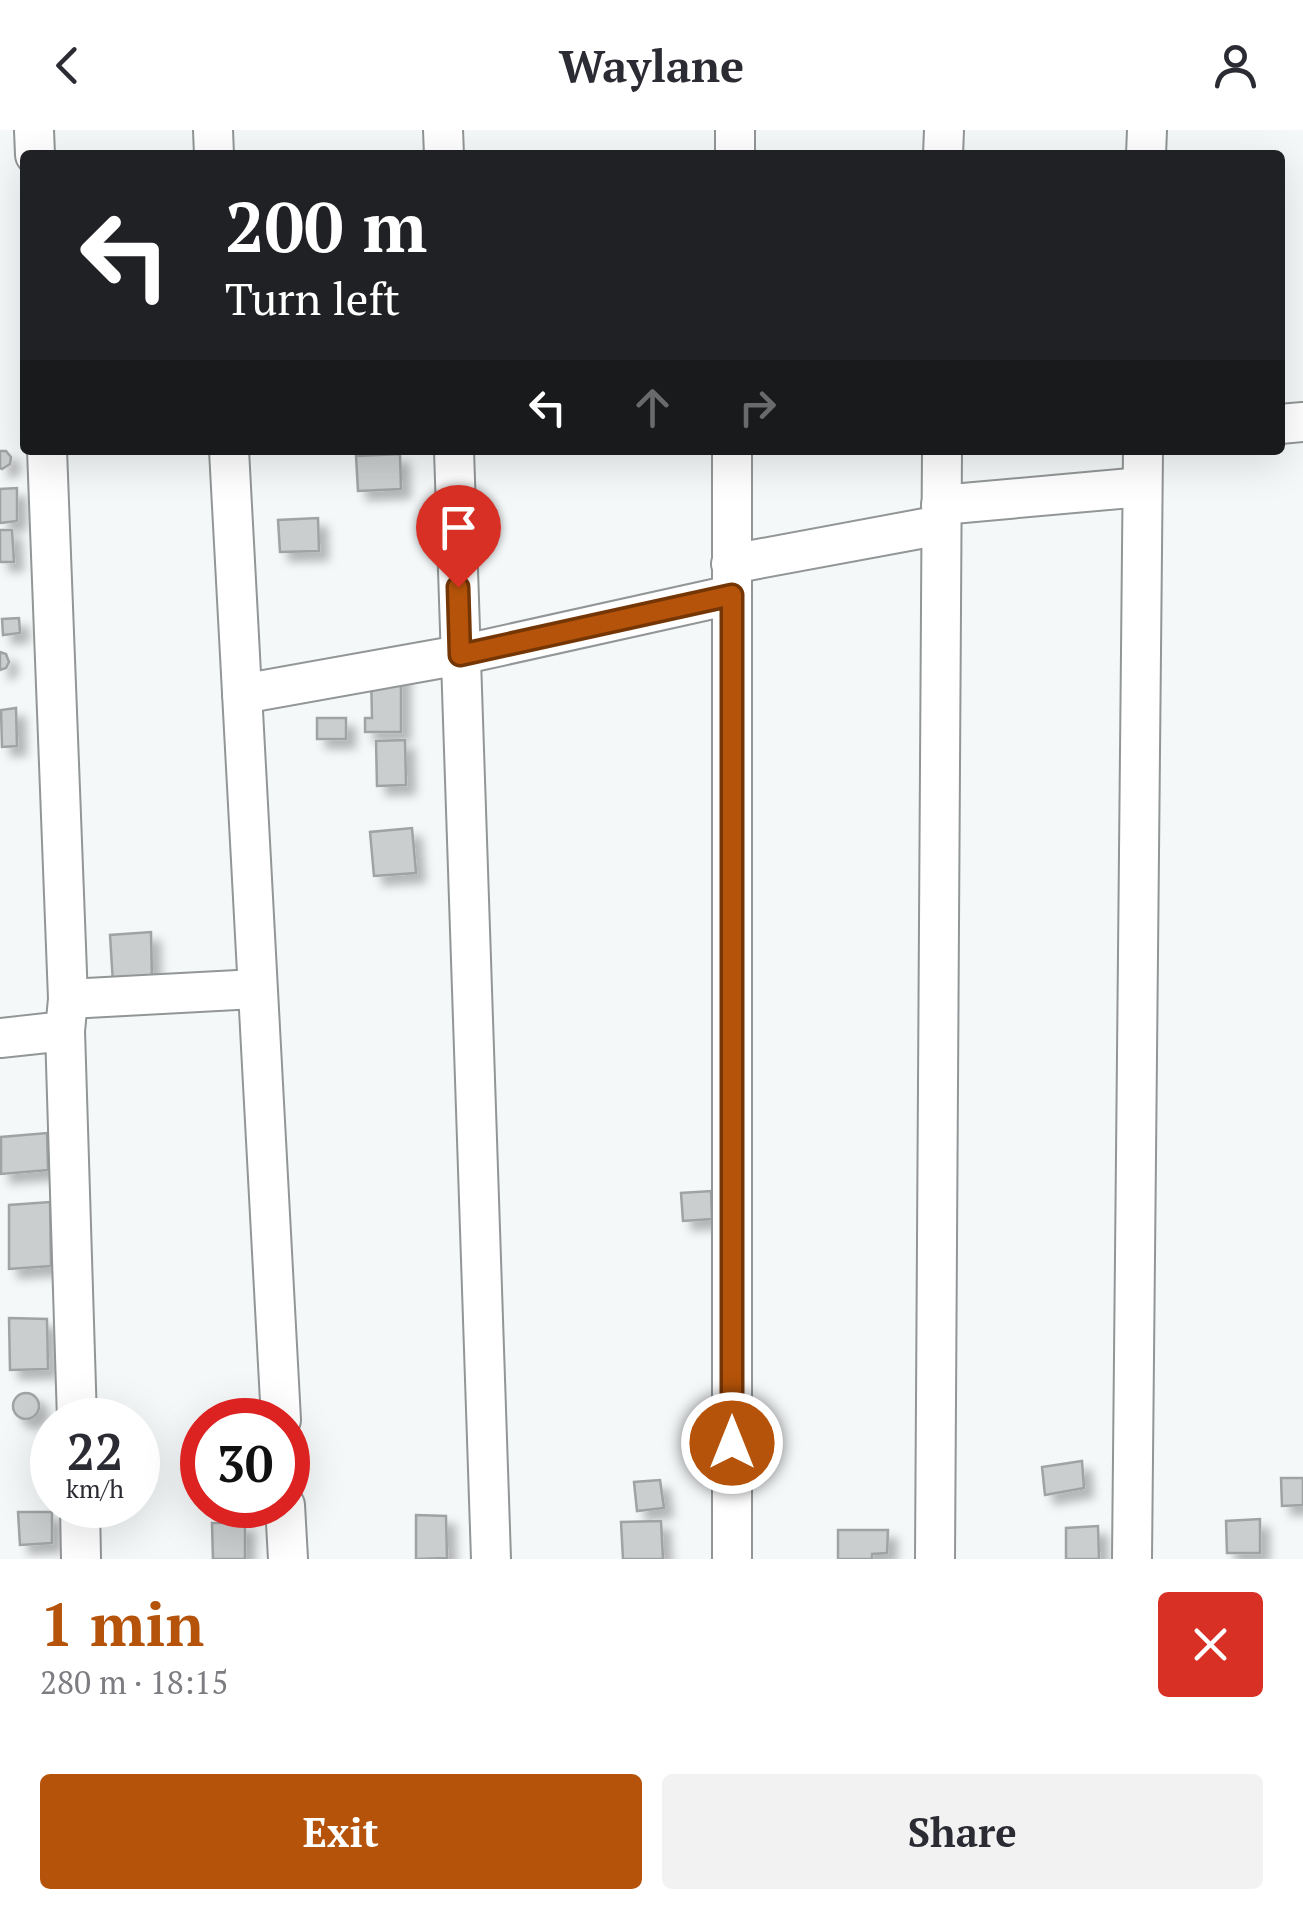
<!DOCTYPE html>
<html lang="en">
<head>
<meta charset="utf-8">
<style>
	:root { --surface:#fff; --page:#f2f2f3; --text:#2b2b33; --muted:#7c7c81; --accent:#b45309 }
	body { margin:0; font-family:"PT Serif",serif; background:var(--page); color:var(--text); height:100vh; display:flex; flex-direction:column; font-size:38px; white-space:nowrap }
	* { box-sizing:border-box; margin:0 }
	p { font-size:32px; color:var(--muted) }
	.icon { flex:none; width:55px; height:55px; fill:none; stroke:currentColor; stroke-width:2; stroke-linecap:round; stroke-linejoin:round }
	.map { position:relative; height:1429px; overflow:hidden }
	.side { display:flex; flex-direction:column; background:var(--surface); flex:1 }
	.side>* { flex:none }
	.guide { position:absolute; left:20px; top:20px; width:1265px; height:305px; border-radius:10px; box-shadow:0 10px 40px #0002; background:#202124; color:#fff; overflow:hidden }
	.speed { position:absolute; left:30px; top:1268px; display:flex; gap:20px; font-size:50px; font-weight:700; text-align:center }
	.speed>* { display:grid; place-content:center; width:130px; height:130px; border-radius:50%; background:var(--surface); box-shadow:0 10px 40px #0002; line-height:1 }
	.speed small { font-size:25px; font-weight:400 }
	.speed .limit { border:15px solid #d22; background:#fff; color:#111 }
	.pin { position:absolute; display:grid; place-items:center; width:85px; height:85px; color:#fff; margin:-102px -42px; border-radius:50% 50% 50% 0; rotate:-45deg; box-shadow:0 0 10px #0007 }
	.pin .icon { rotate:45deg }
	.me { position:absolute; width:110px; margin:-55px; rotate:0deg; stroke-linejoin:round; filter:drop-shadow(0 0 8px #0008) }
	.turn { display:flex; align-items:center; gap:35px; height:210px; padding:0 40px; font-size:45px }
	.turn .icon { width:130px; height:130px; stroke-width:2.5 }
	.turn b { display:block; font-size:70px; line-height:85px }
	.lanes { display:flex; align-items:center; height:95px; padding:0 40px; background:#0003; justify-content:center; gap:50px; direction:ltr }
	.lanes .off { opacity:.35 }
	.round { display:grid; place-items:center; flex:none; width:105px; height:105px; border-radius:10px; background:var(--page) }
	.headline { display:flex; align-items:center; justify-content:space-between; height:170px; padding:0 40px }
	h1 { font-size:60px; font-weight:700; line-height:75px; color:var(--accent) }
	.cta { display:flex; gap:20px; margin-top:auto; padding:20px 40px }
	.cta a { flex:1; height:115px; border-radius:10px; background:var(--accent); color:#fff; font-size:40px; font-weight:700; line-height:115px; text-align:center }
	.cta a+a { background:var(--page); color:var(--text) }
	header { display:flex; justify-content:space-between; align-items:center; height:130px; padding:0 40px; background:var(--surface); font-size:45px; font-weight:700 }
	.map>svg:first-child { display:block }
	.building { fill:#cbcecf; stroke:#a0a3a4; stroke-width:2.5; filter:url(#shadow) }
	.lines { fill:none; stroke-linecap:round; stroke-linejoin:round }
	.minor-casing { stroke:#929697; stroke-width:42 }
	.minor { stroke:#fff; stroke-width:38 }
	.route-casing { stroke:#753606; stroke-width:25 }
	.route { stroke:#b45309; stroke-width:18 }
</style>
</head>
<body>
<header><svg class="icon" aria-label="back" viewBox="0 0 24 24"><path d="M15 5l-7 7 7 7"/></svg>Waylane<svg class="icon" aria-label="person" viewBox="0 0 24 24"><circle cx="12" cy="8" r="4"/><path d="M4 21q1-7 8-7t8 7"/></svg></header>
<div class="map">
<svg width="1303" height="1429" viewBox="0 0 1303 1429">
	<defs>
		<filter id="shadow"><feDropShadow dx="9" dy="9" stdDeviation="5" flood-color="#0004"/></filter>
	</defs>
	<rect width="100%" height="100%" fill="#f5f8f9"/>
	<g class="building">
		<polygon points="0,321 6,321 11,327 10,334 2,339 0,338"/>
		<polygon points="400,324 401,359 358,361 356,326"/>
		<polygon points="17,358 17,391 0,393 0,359"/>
		<polygon points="318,388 319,421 280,422 278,390"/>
		<polygon points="0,400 12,400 14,432 0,432"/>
		<polygon points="19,488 20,503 3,505 2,489"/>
		<polygon points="0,522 6,524 9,532 6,538 0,540"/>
		<polygon points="401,539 401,602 365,602 365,588 372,588 371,540"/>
		<polygon points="16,578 17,616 2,617 1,580"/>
		<rect x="317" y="588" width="29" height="21"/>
		<polygon points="405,610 406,655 377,656 376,611"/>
		<polygon points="412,698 416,743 374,746 370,702"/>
		<polygon points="151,802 152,852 113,853 110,805"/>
		<polygon points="47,1003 48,1040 1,1044 1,1007"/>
		<polygon points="711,1061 712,1089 683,1091 681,1063"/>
		<polygon points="50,1072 51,1136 9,1139 9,1075"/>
		<polygon points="9,1188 47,1189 48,1239 10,1240"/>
		<circle cx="26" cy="1276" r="13"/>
		<polygon points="1082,1331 1084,1358 1045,1365 1042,1337"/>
		<polygon points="1281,1348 1303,1348 1303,1375 1282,1376"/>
		<polygon points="660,1350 664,1378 637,1381 634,1352"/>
		<polygon points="18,1382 52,1382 52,1413 20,1415"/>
		<polygon points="416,1385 446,1386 447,1428 416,1429"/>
		<polygon points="1260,1389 1260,1423 1227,1423 1226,1391"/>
		<polygon points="661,1391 663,1429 623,1429 621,1392"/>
		<polygon points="212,1393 245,1393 245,1429 213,1429"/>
		<polygon points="1098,1396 1099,1429 1066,1429 1066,1398"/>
		<polygon points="838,1400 888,1400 887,1423 872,1424 872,1429 838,1429"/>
	</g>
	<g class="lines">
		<defs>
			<g id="minor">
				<polyline points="34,0 35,25"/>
				<polyline points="213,0 214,25"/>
				<polyline points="443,0 444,25"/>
				<polyline points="735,25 735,0"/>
				<polyline points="943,25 944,0"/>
				<polyline points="1146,25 1147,0"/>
				<polyline points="1280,294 1303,292"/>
				<polyline points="47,320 68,869 65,901 77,1290"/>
				<polyline points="229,320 281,1290"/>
				<polyline points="454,320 491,1429"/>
				<polyline points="941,375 1142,357"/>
				<polyline points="731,434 941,395"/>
				<polyline points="242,564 460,525 731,465"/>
				<polyline points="68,869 257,859"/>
				<polyline points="0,908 65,901"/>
				<polyline points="80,1375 81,1429"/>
				<polyline points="285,1375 288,1429"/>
				<polyline points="732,1429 732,320"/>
				<polyline points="935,1429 942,320"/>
				<polyline points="1132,1429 1143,320"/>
			</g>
		</defs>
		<use href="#minor" class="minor-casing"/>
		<use href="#minor" class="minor"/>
	</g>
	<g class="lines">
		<defs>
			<polyline id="route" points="458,457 460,525 732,465 732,1313"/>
		</defs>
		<use href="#route" class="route-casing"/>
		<use href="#route" class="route"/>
	</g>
</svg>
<div class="speed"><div>22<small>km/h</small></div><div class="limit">30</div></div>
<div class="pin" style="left:458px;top:457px;background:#d93025"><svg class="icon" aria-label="arrive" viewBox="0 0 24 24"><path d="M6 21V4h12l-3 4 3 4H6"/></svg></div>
<svg class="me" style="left:732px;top:1313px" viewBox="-20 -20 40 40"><circle r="17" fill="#b45309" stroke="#fff" stroke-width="3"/><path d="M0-11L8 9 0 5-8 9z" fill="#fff"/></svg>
<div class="guide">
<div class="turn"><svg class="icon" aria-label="left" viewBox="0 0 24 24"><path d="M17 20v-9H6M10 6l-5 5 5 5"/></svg><div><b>200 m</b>Turn left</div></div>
<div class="lanes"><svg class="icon" aria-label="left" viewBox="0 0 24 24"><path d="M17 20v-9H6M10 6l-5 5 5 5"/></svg><svg class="icon off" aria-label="ahead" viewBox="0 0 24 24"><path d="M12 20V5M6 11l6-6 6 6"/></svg><svg class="icon off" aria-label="right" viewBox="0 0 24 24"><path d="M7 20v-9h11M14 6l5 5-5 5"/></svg></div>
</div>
</div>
<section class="side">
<div class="headline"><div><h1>1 min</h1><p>280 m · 18:15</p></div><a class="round" style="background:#d93025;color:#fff"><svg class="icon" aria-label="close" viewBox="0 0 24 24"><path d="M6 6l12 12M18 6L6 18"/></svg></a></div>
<div class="cta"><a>Exit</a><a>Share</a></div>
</section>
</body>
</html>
